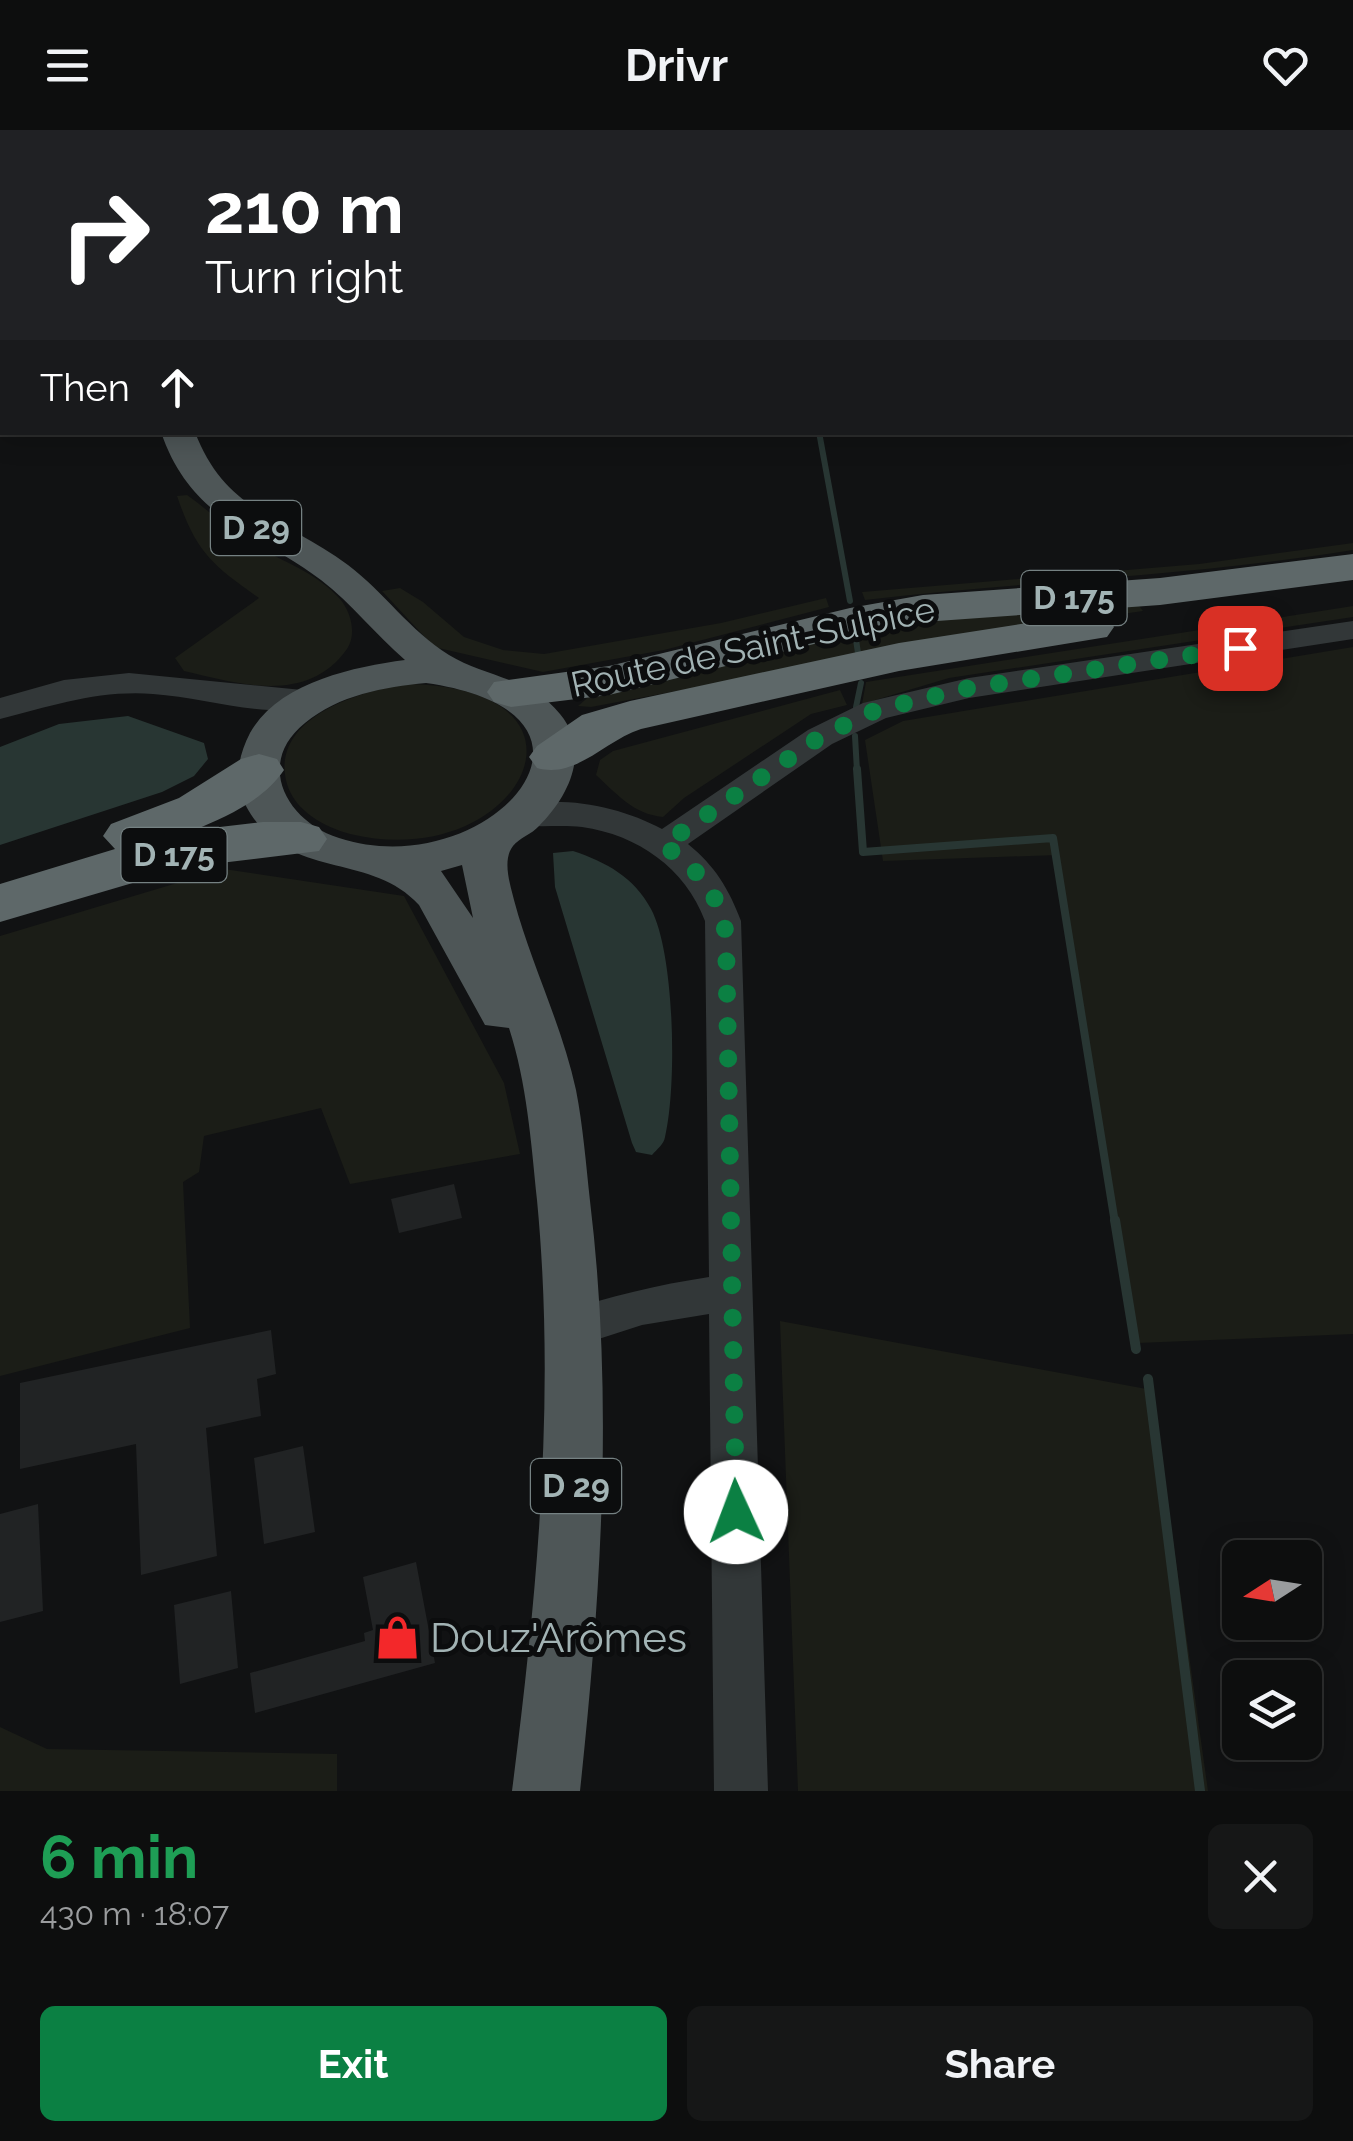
<!DOCTYPE html>
<html lang="en">
<head>
<meta charset="utf-8">
<style>
	:root { --surface:#0d0e0e; --page:#161717; --text:#f1f3f6; --muted:#9a9c9e; --line:#2d2e2e; --accent:#0b8043 }
	body { margin:0; font-family:Raleway,sans-serif; background:var(--page); color:var(--text); height:100vh; display:flex; flex-direction:column; font-size:38px; white-space:nowrap }
	* { box-sizing:border-box; margin:0 }
	p { font-size:32px; color:var(--muted) }
	.icon { flex:none; width:55px; height:55px; fill:none; stroke:currentColor; stroke-width:2; stroke-linecap:round; stroke-linejoin:round }
	.map { position:relative; height:1661px; overflow:hidden }
	.sheet { display:flex; flex-direction:column; background:var(--surface); flex:1 }
	.sheet>* { flex:none }
	.banner { position:absolute; left:0px; top:0px; width:1355px; height:305px; box-shadow:0 5px 25px #0003,0 0 0 2px var(--line); background:#202124; color:#fff; overflow:hidden }
	.needle { width:65px; rotate:258deg }
	.controls { position:absolute; left:1222px; top:1410px; display:grid; gap:20px }
	.controls a { display:grid; place-items:center; width:100px; height:100px; border-radius:15px; background:var(--surface); box-shadow:0 5px 25px #0003,0 0 0 2px var(--line); font-size:50px }
	.pin { position:absolute; display:grid; place-items:center; width:85px; height:85px; color:#fff; margin:-42px; border-radius:20px; box-shadow:0 5px 15px #0006 }
	.me { position:absolute; width:110px; margin:-55px; rotate:358deg; stroke-linejoin:round; filter:drop-shadow(0 0 8px #0008) }
	.turn { display:flex; align-items:center; gap:35px; height:210px; padding:0 40px; font-size:45px }
	.turn .icon { width:130px; height:130px; stroke-width:2.5 }
	.turn b { display:block; font-size:70px; line-height:85px }
	.then { display:flex; align-items:center; height:95px; padding:0 40px; background:#0003; gap:20px; font-size:38px }
	.round { display:grid; place-items:center; flex:none; width:105px; height:105px; border-radius:15px; background:var(--page) }
	.head { display:flex; align-items:center; justify-content:space-between; height:170px; padding:0 40px }
	h1 { font-size:60px; font-weight:700; line-height:75px; color:#1e9e55 }
	.cta { display:flex; gap:20px; margin-top:auto; padding:20px 40px }
	.cta a { flex:1; height:115px; border-radius:15px; background:var(--accent); color:#fff; font-size:40px; font-weight:700; line-height:115px; text-align:center }
	.cta a+a { background:var(--page); color:var(--text) }
	header { display:flex; justify-content:space-between; align-items:center; height:130px; padding:0 40px; background:var(--surface); font-size:45px; font-weight:700 }
	.map>svg:first-child { display:block }
	.green { fill:#1b1d17 }
	.water { fill:#283633 }
	.lines { fill:none; stroke-linecap:round; stroke-linejoin:round }
	.stream-far2 { stroke:#283633; stroke-width:6 }
	.stream-far1 { stroke:#283633; stroke-width:8 }
	.stream { stroke:#283633; stroke-width:10 }
	.building { fill:#212324 }
	.minor { fill:#323738; fill-rule:evenodd }
	.major { fill:#4e5657; fill-rule:evenodd }
	.highway { fill:#5e6869; fill-rule:evenodd }
	.route { stroke:#0b8043; stroke-width:18; stroke-dasharray:0 32.4 }
	.labels { text-anchor:middle; stroke-width:10; stroke-linejoin:round; paint-order:stroke }
	.shield { fill:#0c0d0e; stroke:#758182; stroke-width:2.5 }
	.shield-label { font-size:32px; font-weight:bold; fill:#a2b3b4 }
	.street-label { font-size:35px; fill:#a2b3b4; stroke:#0c0d0e }
	.near-poi-label { font-size:42px; fill:#a2b3b4; stroke:#0c0d0e; text-anchor:start }
</style>
</head>
<body>
<header><svg class="icon" aria-label="menu" viewBox="0 0 24 24"><path d="M4 6h16M4 12h16M4 18h16"/></svg>Drivr<svg class="icon" aria-label="heart" viewBox="0 0 24 24"><path d="M12 20l-8-8c-3-5 5-10 8-4 3-6 11-1 8 4z"/></svg></header>
<div class="map">
<svg width="1353" height="1661" viewBox="0 0 1353 1661">
	<rect width="100%" height="100%" fill="#111213"/>
	<g class="green">
		<polygon points="731,0 1269,0 1273,2 713,2"/>
		<path d="M187,365C208,380 227,398 249,412C278,430 317,442 340,469C351,482 357,504 347,519C307,575 240,554 184,541L175,528L259,468C212,435 196,422 177,366Z"/>
		<path d="M1353,413V420C1191,446 1028,451 865,470L862,462L1199,434Z"/>
		<polygon points="400,458 423,472 464,507 503,520 544,524 721,493 826,468 829,477 664,520 543,542 434,517 382,461"/>
		<polygon points="1137,473 1143,481 983,504 591,577 578,576 592,564 895,493"/>
		<polygon points="1353,476 1353,487 949,548 862,574 866,552"/>
		<polygon points="1353,517 1353,1204 1138,1213 1058,725 883,731 865,610 903,591"/>
		<path d="M406,554C618,557 519,745 350,704C324,697 295,681 287,654C268,588 360,561 406,554Z"/>
		<path d="M840,560L847,575L811,584L684,668L663,687C633,684 617,664 596,645L600,630L613,621Z"/>
		<polygon points="224,739 404,766 504,953 520,1024 350,1054 321,978 204,1006 199,1042 183,1052 190,1198 0,1246 0,806"/>
		<polygon points="780,1191 1152,1260 1208,1661 798,1661"/>
		<polygon points="0,1597 47,1619 337,1624 337,1661 0,1661"/>
	</g>
	<g class="water">
		<polygon points="128,586 204,613 208,629 194,646 162,662 0,715 0,617 59,594"/>
		<path d="M573,721C606,732 634,747 651,779C675,824 677,957 665,1007C664,1014 657,1019 652,1025L636,1022L632,1013L555,757L553,723Z"/>
	</g>
	<g class="lines">
		<g class="stream-far2">
			<polyline points="819,302 850,471"/>
			<polyline points="855,503 858,523"/>
			<polyline points="856,577 861,553"/>
			<polyline points="855,606 857,641"/>
		</g>
		<polyline class="stream-far1" points="857,639 863,722 1053,708 1115,1093"/>
		<g class="stream">
			<polyline points="1115,1090 1136,1219"/>
			<polyline points="1148,1249 1200,1661"/>
		</g>
	</g>
	<g class="building">
		<polygon points="454,1054 462,1088 399,1103 391,1069"/>
		<polygon points="271,1200 276,1244 257,1249 261,1286 206,1298 217,1426 141,1445 136,1314 20,1339 20,1253"/>
		<polygon points="303,1316 315,1402 264,1414 254,1328"/>
		<polygon points="38,1374 43,1481 0,1492 0,1384"/>
		<polygon points="416,1432 435,1533 255,1583 250,1543 365,1511 364,1503 373,1500 363,1447"/>
		<polygon points="231,1461 238,1538 180,1554 174,1475"/>
	</g>
	<g class="lines">
		<g class="minor">
			<polygon points="1289,0 1313,0 1315,2 1291,2"/>
			<rect x="1352" y="28" width="1" height="14"/>
			<polygon points="0,33 2,34 2,48 0,47"/>
			<path d="M1353,491V509L969,568L886,588L832,614L688,714C715,736 729,759 741,791L768,1661H714L709,1184L642,1195L577,1216L561,1211L555,1197L561,1183C610,1166 657,1155 709,1147L705,791C685,738 638,705 582,697C558,694 534,699 512,693L507,685L512,677C559,664 620,676 662,699L808,600L863,573L969,548Z"/>
			<path d="M129,543L323,562L328,569L323,576C268,590 209,568 153,564C98,560 52,576 0,589V568L64,550Z"/>
		</g>
		<g class="major">
			<polygon points="111,0 137,0 138,2 112,2"/>
			<path d="M161,302H195C225,382 286,389 348,435C384,462 410,501 449,525C485,547 531,548 560,584C591,621 569,666 539,696C532,704 519,708 513,716C502,730 510,754 514,770C531,834 562,895 576,960C583,996 586,1034 590,1071C614,1269 601,1464 580,1661H512C537,1464 556,1269 537,1070C531,1011 527,954 509,898L485,895L419,775C369,720 288,753 246,676C233,653 238,626 250,603C278,553 352,537 405,530C376,505 352,474 321,450C254,400 191,390 161,302ZM426,553C643,584 487,756 339,708C286,691 255,633 305,593C339,565 384,557 426,553ZM462,735L473,788L441,741Z"/>
		</g>
		<g class="highway">
			<polygon points="1353,424 1353,450 1160,475 923,492 850,505 609,565 511,577 494,572 487,562 494,552 609,536 850,478 923,465 1160,448"/>
			<path d="M1091,483L1107,487L1114,497L1107,507L899,541L641,599C604,611 576,649 537,638L529,627L537,616L582,585L630,571L899,513Z"/>
			<path d="M259,624L277,629L284,640C264,670 226,687 194,700L263,692H301L319,697L327,709L319,721L187,737L0,792V754L115,719L103,706L111,694L179,668L241,629Z"/>
		</g>
	</g>
	<g class="lines">
		<path class="route" d="M736,1382L726,805C719,762 698,739 663,715L820,607L876,580L969,558L1240,518"/>
	</g>
	<defs>
		<symbol id="shop-bare" viewBox="-9 -9 18 18"><path d="M-5-2.5h2.3a2.7 3.5 0 0 1 5.4 0H5L5.5 6h-11ZM-1.5-2.5h3a1.5 2.3 0 0 0-3 0Z" fill="#f3282a" stroke="#0c0d0e" stroke-width="2.5" paint-order="stroke"/></symbol>
	</defs>
	<g fill-rule="evenodd">
		<use href="#shop-bare" x="366" y="1476" width="63" height="63"/>
	</g>
	<g class="labels">
		<g class="shield">
			<rect x="211" y="371" width="90" height="54" rx="8"/>
			<rect x="1021.5" y="441" width="105" height="54" rx="8"/>
			<rect x="121.5" y="698" width="105" height="54" rx="8"/>
			<rect x="531" y="1329" width="90" height="54" rx="8"/>
		</g>
		<g class="shield-label">
			<text x="256" y="409">D 29</text>
			<text x="1074" y="479">D 175</text>
			<text x="174" y="736">D 175</text>
			<text x="576" y="1367">D 29</text>
		</g>
		<g class="street-label">
			<text transform="translate(753 517) rotate(-12)" y="12">Route de Saint-Sulpice</text>
		</g>
		<g class="near-poi-label">
			<text x="430" y="1522">Douz'Arômes</text>
		</g>
	</g>
</svg>
<div class="controls">
<a><svg class="needle" viewBox="-14 -14 28 28"><path d="M0-13l5 13h-10z" fill="#e53935"/><path d="M0 13l5-13h-10z" fill="#9a9c9e"/></svg></a>
<a><svg class="icon" aria-label="layers" viewBox="0 0 24 24"><path d="M12 4l9 5-9 5-9-5zM3 14l9 5 9-5"/></svg></a>
</div>
<div class="pin" style="left:1240px;top:518px;background:#d93025"><svg class="icon" aria-label="arrive" viewBox="0 0 24 24"><path d="M6 21V4h12l-3 4 3 4H6"/></svg></div>
<svg class="me" style="left:736px;top:1382px" viewBox="-20 -20 40 40"><circle r="19" fill="#fff"/><path d="M0-13L10 11 0 6-10 11z" fill="#0b8043"/></svg>
<div class="banner">
<div class="turn"><svg class="icon" aria-label="right" viewBox="0 0 24 24"><path d="M7 20v-9h11M14 6l5 5-5 5"/></svg><div><b>210 m</b>Turn right</div></div>
<div class="then">Then<svg class="icon" aria-label="ahead" viewBox="0 0 24 24"><path d="M12 20V5M6 11l6-6 6 6"/></svg></div>
</div>
</div>
<section class="sheet">
<div class="head"><div><h1>6 min</h1><p>430 m · 18:07</p></div><a class="round"><svg class="icon" aria-label="close" viewBox="0 0 24 24"><path d="M6 6l12 12M18 6L6 18"/></svg></a></div>
<div class="cta"><a>Exit</a><a>Share</a></div>
</section>
</body>
</html>
